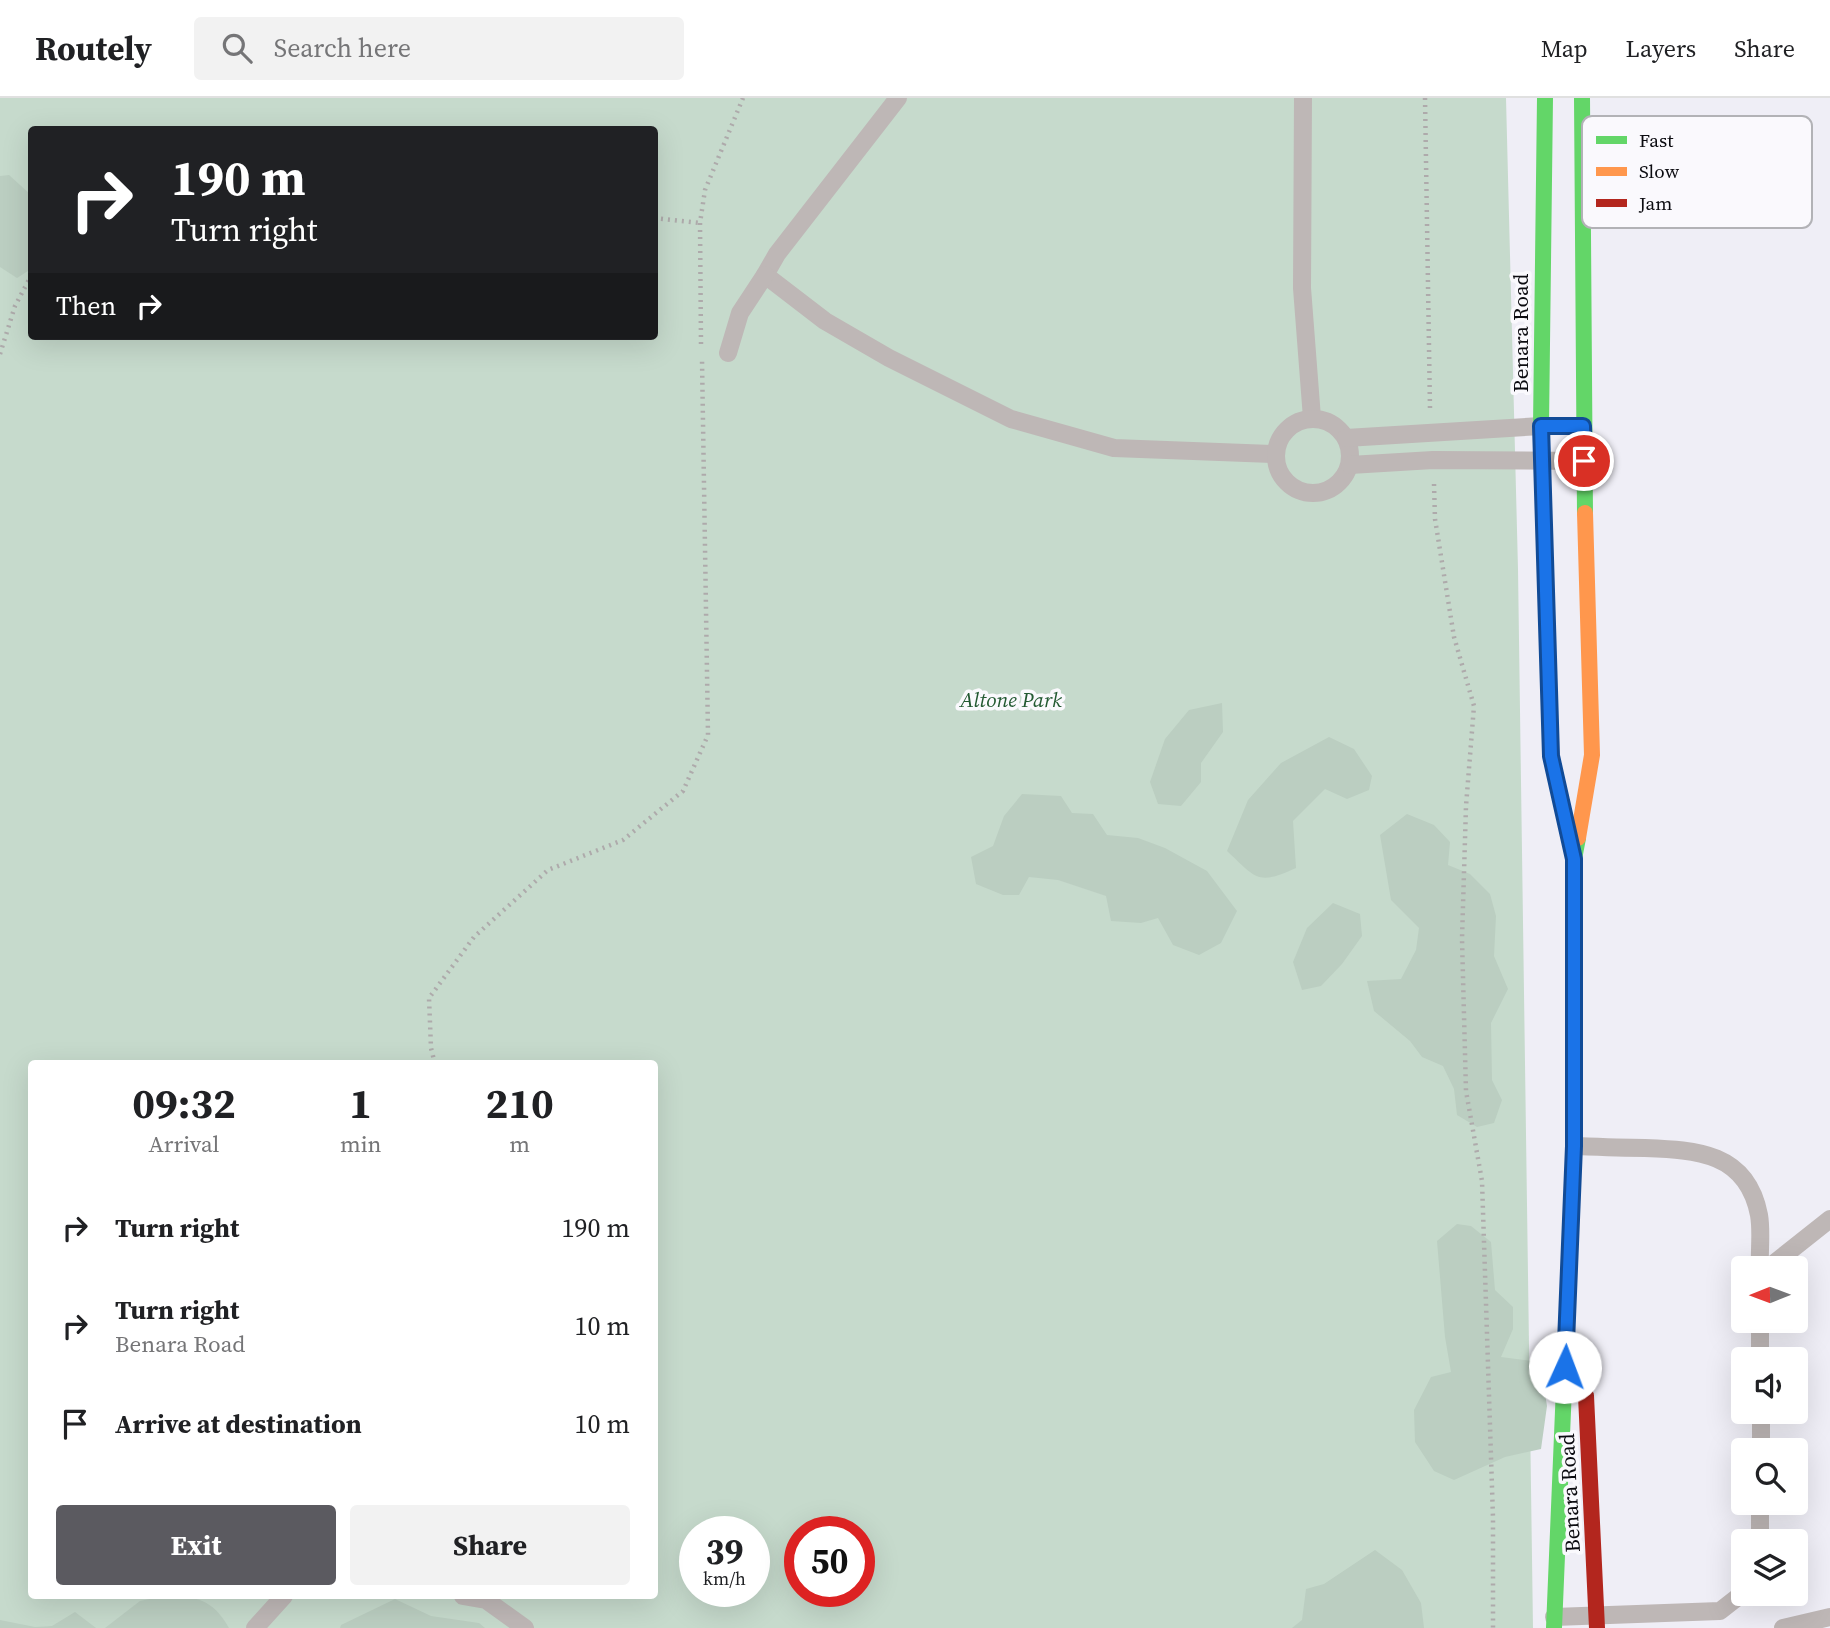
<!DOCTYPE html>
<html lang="en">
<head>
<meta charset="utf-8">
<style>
	:root { --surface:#fff; --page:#f2f2f2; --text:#202124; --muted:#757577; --line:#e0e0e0; --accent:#5b5a60 }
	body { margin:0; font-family:"Source Serif 4",serif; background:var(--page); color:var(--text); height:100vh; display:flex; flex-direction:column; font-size:26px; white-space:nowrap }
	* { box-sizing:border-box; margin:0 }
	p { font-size:23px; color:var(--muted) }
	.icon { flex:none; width:38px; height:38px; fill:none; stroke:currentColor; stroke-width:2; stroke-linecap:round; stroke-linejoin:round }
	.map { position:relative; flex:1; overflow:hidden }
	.side { position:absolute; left:28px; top:962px; width:630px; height:539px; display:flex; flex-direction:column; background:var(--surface); border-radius:7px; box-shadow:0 7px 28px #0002 }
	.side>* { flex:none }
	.banner { position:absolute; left:28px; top:28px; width:630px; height:214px; border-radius:7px; box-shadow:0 7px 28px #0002; background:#202124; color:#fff; overflow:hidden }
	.needle { width:46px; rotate:269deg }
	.tools { position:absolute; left:1731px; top:1158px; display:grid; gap:14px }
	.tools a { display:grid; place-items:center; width:77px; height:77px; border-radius:7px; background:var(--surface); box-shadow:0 7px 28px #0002; font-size:35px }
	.speed { position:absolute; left:679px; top:1418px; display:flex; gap:14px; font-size:35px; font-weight:700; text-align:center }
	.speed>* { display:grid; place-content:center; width:91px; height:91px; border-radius:50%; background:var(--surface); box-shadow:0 7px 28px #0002; line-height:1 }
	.speed small { font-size:18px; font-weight:400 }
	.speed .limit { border:10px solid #d22; background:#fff; color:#111 }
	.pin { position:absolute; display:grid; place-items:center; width:60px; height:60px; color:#fff; margin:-30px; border:4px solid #fff; border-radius:50%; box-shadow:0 2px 7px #0007 }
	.me { position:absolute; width:77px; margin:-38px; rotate:2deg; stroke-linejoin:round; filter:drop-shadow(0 0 5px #0008) }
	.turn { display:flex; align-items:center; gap:24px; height:147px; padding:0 28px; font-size:32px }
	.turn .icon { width:91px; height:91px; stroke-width:2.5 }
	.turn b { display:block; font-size:49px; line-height:60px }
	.then { display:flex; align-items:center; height:66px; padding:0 28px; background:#0003; gap:14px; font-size:26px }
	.eta { display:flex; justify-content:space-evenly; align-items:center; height:119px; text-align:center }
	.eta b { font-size:42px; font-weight:700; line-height:49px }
	.cta { display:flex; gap:14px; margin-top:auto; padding:14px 28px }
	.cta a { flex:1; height:80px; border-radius:7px; background:var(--accent); color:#fff; font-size:28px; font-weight:700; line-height:80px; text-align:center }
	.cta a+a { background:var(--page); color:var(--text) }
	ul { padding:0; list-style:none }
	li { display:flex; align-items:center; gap:21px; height:98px; padding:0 28px }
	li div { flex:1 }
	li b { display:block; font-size:26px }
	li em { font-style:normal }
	header { display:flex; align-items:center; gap:42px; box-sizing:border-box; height:98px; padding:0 35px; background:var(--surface); border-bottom:2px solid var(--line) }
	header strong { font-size:33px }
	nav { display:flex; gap:38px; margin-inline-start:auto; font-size:24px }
	.search { width:490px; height:63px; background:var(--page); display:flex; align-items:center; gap:18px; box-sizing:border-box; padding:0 24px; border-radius:7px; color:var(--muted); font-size:26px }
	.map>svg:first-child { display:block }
	.green { fill:#c6dacc; fill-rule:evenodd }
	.forest { fill:#bbcec1 }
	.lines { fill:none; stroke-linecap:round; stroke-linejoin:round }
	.path { stroke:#aeaaab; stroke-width:4.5; stroke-dasharray:2 5; stroke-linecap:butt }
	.lane { stroke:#beb7b6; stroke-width:18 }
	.fast { stroke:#63d668; stroke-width:16 }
	.slow { stroke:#ff974d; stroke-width:16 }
	.jam { stroke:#b3261e; stroke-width:16 }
	.route-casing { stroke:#114b97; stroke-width:18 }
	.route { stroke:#1a73e8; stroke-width:12 }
	.labels { text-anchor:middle; stroke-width:7; stroke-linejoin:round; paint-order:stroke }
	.street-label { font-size:21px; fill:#0b0b10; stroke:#faf9fd }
	.park-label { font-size:21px; font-style:italic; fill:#225931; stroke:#faf9fd }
	.key { fill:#faf9fd; stroke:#b2b2b6; stroke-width:2 }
	.key-label { font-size:19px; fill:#0b0b10 }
</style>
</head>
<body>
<header>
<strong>Routely</strong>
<div class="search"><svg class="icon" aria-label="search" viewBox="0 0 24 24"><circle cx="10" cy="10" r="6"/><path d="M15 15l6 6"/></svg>Search here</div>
<nav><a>Map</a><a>Layers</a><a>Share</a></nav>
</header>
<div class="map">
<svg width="1830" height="1530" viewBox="0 0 1830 1530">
	<rect width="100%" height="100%" fill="#efeef6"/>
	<path class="green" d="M0,0H1506L1518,471L1533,1530H0ZM32,32H654V238H32ZM32,966H654V1498H32ZM695,1433H754V1493H695ZM800,1433H859V1493H800Z"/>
	<g class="forest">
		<polygon points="9,77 31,97 31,171 17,180 0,169 0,78"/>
		<polygon points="1222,605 1223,634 1201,665 1201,684 1181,708 1158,706 1150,684 1165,641 1189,612"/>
		<path d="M1329,639L1354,651L1372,678L1369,692L1347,701L1325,691L1293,723L1296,770C1257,788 1256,780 1227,753L1248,702L1281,665Z"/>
		<polygon points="1022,696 1061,698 1072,715 1093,716 1107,737 1138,740 1165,750 1207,773 1237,813 1221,845 1199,857 1173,847 1158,820 1141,825 1111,823 1106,798 1058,782 1029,779 1019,797 1003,797 976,786 971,759 993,748 1004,718"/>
		<polygon points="1407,716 1434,727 1450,744 1448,767 1470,776 1490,796 1496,818 1494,858 1508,891 1491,925 1492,982 1502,1002 1494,1025 1477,1029 1457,1017 1454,991 1443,968 1422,959 1410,943 1374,913 1367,883 1401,881 1416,852 1419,830 1391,802 1380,737"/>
		<polygon points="1333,805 1360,816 1362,838 1342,866 1321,888 1302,892 1293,864 1307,830"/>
		<polygon points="1457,1126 1471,1128 1491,1144 1495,1192 1513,1209 1513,1231 1501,1259 1540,1264 1547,1308 1541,1351 1505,1359 1454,1382 1434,1373 1415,1344 1414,1312 1431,1279 1451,1274 1445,1239 1437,1143"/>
		<polygon points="1375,1452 1402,1472 1421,1505 1424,1530 1292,1530 1302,1522 1306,1491 1324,1486"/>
		<path d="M163,1498C195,1498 212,1500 229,1530H105L140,1503Z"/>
		<polygon points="395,1501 431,1518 479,1525 485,1530 340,1530 341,1527"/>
		<polygon points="75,1514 96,1530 0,1530 0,1522 35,1529 52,1528"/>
	</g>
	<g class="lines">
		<g class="path">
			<polyline points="1425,0 1430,311"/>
			<polyline points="654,120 700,125"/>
			<polyline points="701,246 700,125 705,92 743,0"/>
			<polyline points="0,256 15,208 32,176"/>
			<polyline points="1434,386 1435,421 1454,539 1474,608 1466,708 1462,841 1466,993 1482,1083 1493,1420 1493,1530"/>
			<polyline points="435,966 431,950 429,900 474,839 548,772 623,742 683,693 708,637 702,262"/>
		</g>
		<g class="lane">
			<polyline points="898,0 777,156 765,177 825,223 889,260 1011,321 1114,350 1275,356"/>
			<polyline points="1303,0 1302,190 1312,320"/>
			<polyline points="728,255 740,215 765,177"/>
			<circle cx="1313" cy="358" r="37"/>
			<polyline points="1346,340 1541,328 1583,328"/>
			<polyline points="1350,367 1433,362 1584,363"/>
			<path d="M1574,1048C1598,1049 1621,1050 1645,1050C1696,1052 1747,1054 1759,1117C1762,1134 1759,1153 1760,1171"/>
			<polyline points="1767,1171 1830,1121"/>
			<polyline points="1760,1223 1760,1262"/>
			<polyline points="1761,1314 1761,1353"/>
			<polyline points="1760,1444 1760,1405"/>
			<polyline points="463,1498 486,1502 525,1530"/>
			<polyline points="1554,1519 1720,1513 1743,1495"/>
			<polyline points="255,1530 284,1498"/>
			<polyline points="1783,1530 1830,1519"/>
		</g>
		<g class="fast">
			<polyline points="1545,0 1541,328 1551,658 1571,745"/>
			<polyline points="1582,0 1585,415"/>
			<polyline points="1554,1530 1574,1048 1574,761 1578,740"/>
		</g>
		<polyline class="slow" points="1578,740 1592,657 1585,415"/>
		<polyline class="jam" points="1586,1298 1597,1530"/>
	</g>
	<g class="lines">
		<defs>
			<polyline id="route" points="1565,1269 1574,1048 1574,761 1551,658 1541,328 1583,328 1584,363"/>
		</defs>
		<use href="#route" class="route-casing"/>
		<use href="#route" class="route"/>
	</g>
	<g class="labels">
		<g class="street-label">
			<text transform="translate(1521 235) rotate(-90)" y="7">Benara Road</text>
			<text transform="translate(1570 1395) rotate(-93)" y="7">Benara Road</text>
		</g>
		<g class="park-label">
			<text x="1011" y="609">Altone Park</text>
		</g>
	</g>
	<rect x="1582" y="18" width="230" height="112" rx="10" class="key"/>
	<rect x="1596" y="38" width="31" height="8" fill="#63d668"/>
	<rect x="1596" y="69" width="31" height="9" fill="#ff974d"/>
	<rect x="1596" y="101" width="31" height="8" fill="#b3261e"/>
	<g class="key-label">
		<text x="1639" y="49">Fast</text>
		<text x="1639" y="80">Slow</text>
		<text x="1639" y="112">Jam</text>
	</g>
</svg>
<div class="tools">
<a><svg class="needle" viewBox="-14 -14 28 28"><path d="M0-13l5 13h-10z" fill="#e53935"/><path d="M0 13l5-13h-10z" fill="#757577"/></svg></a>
<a><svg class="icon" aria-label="sound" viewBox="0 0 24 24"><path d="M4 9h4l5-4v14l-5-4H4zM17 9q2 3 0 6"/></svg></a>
<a><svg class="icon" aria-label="search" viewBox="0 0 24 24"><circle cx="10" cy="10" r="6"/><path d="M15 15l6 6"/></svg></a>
<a><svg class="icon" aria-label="layers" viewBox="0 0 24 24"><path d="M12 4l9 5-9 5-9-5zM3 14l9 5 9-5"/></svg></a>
</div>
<div class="speed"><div>39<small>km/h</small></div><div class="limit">50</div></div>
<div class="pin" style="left:1584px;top:363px;background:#d93025"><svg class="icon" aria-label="arrive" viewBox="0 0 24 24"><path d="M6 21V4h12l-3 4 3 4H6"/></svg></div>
<svg class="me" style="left:1565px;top:1269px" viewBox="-20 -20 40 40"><circle r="19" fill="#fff"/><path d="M0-13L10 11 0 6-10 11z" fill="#1a73e8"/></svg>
<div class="banner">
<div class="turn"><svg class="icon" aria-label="right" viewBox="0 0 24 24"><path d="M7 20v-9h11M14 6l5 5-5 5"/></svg><div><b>190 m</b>Turn right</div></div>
<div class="then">Then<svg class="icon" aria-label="right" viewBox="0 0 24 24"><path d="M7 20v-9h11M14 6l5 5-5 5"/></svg></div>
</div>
<section class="side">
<div class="eta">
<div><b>09:32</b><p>Arrival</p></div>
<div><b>1</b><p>min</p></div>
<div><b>210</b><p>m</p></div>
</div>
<ul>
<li><svg class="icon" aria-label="right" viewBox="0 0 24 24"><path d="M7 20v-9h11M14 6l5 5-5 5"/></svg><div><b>Turn right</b></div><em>190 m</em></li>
<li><svg class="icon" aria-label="right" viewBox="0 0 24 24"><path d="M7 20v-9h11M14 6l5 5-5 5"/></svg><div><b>Turn right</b><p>Benara Road</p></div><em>10 m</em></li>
<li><svg class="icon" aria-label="arrive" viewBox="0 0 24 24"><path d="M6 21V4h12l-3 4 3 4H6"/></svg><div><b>Arrive at destination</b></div><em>10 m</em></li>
</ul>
<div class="cta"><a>Exit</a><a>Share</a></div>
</section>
</div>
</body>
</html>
